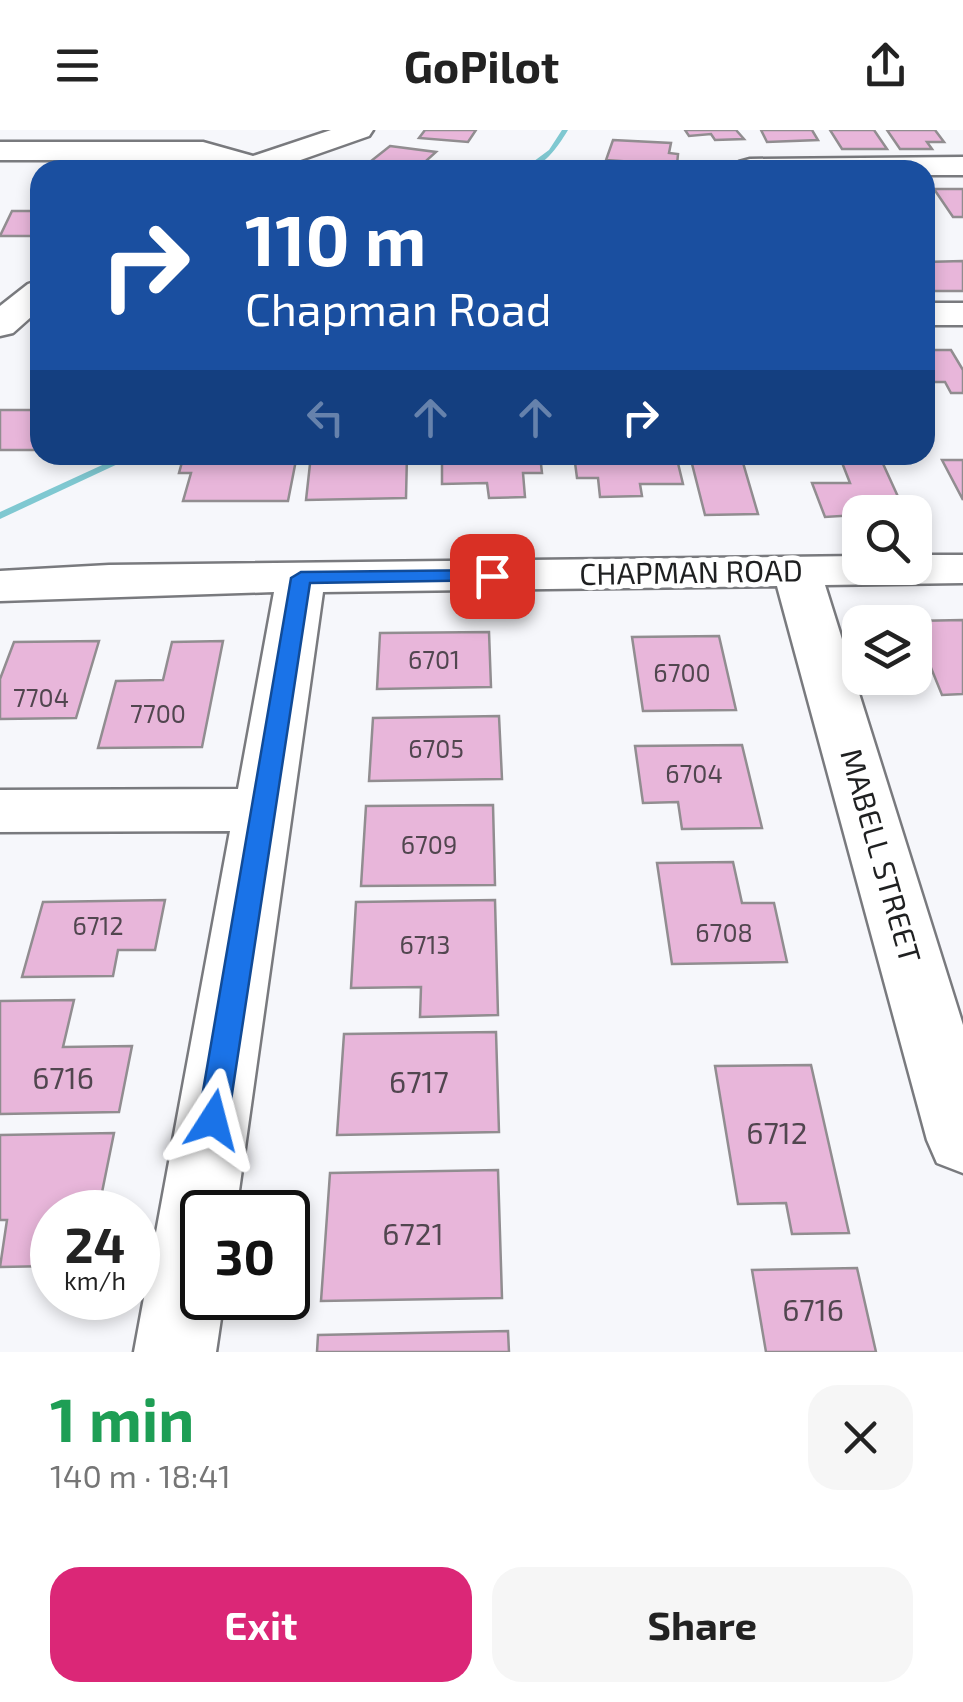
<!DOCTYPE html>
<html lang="en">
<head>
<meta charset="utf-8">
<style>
	:root { --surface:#fff; --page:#f6f6f6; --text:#222; --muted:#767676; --accent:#db2777 }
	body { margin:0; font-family:"Exo 2",sans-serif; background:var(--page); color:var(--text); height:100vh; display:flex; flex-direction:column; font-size:38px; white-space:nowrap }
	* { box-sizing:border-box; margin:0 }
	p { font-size:32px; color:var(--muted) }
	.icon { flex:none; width:55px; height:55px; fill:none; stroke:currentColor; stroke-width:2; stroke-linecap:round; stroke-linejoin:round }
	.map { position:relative; height:1222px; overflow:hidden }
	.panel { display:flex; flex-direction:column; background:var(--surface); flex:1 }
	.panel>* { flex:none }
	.guide { position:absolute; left:30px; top:30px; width:905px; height:305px; border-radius:30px; box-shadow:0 5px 15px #0003; background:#1a4fa0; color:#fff; overflow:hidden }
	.controls { position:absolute; left:842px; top:365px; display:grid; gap:20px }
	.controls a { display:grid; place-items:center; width:90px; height:90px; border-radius:20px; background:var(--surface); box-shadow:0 5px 15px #0003; font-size:50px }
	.speed { position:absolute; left:30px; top:1060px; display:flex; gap:20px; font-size:50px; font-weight:700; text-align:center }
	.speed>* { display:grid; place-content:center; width:130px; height:130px; border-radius:50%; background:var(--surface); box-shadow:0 5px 15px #0003; line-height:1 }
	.speed small { font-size:25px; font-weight:400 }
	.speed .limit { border:5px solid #111; border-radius:15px; background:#fff; color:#111 }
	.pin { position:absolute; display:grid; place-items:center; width:85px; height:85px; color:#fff; margin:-42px; border-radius:20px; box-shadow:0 5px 15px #0006 }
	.me { position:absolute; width:110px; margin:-55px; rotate:9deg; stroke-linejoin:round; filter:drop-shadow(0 0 8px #0008) }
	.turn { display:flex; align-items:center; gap:35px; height:210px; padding:0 50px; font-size:45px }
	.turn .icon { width:130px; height:130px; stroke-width:2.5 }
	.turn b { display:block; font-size:70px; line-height:85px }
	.lanes { display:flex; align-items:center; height:95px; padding:0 50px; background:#0003; justify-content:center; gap:50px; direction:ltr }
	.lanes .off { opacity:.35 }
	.round { display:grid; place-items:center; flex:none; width:105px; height:105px; border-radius:30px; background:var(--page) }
	.headline { display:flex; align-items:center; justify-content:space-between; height:170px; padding:0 50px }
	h1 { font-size:60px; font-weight:700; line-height:75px; color:#1e9e55 }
	.cta { display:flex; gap:20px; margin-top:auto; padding:20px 50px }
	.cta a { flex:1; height:115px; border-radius:30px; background:var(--accent); color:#fff; font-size:40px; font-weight:700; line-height:115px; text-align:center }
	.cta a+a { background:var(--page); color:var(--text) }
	header { display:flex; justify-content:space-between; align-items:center; height:130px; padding:0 50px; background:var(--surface); font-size:45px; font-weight:700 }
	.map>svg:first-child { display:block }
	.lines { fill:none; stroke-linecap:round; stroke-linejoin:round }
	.stream { fill:#7fc8d1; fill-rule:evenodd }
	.building { fill:#e8b6da; stroke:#918d90; stroke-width:2.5 }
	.minor-casing { stroke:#797a7e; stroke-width:5 }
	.minor { fill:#fff; fill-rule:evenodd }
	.route { fill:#1a73e8; stroke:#114b97; stroke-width:2.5 }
	.labels { text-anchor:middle; stroke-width:10; stroke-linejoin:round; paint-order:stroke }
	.number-label { font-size:25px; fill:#51464f }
	.street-label { font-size:30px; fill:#1f2021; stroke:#fff }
	.near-number-label { font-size:30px; fill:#51464f }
</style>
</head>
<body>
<header><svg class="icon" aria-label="menu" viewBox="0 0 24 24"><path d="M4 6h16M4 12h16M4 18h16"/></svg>GoPilot<svg class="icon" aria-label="share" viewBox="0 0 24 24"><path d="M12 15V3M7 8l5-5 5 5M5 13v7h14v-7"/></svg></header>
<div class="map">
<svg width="963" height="1222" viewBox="0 0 963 1222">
	<rect width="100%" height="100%" fill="#f6f7fb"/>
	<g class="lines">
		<g class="stream">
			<path d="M562,0H568C557,18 544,38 522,40L549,20Z"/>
			<polygon points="124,325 137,325 0,389 0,382"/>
		</g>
	</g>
	<g class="building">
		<polygon points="425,0 476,0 468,12 419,8"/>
		<polygon points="685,0 736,0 744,9 715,10 711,4 689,6"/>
		<polygon points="761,0 812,0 818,10 767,12"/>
		<polygon points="830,0 874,0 887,19 842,19"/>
		<polygon points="887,0 935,0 944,12 927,12 932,19 900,19"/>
		<polygon points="613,10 671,13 669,23 678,24 677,35 606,30"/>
		<polygon points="390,16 436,22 416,40 366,35"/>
		<polygon points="934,59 963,59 963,87 953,87"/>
		<polygon points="12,81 40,81 40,106 0,106"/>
		<polygon points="963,131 963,161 934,161 925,145 925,132"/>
		<polygon points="925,220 951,220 963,240 963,263 951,263 945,252 925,252"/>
		<rect x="0" y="280" width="40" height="40"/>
		<polygon points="184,325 297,325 288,371 183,371 191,343 179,343"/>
		<polygon points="311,325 407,325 406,368 306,370"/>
		<polygon points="442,325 540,325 542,343 523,343 525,367 489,368 487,353 442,354"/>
		<polygon points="574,325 676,325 683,354 640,354 642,366 600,367 598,348 577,348"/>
		<polygon points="839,325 879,325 905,382 825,387 812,353 850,353"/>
		<polygon points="690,326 741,326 758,384 705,385"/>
		<polygon points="942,330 963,330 963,370"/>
		<polygon points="963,490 963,564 942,565 912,491"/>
		<polygon points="489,502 491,557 377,559 380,503"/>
		<polygon points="719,506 736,580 643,581 632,507"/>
		<polygon points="99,511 76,588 0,589 0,549 14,512"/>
		<polygon points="223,511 202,617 98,618 116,551 163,550 172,512"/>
		<polygon points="499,586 502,649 369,651 373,588"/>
		<polygon points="742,615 762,698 682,699 678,672 643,673 635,616"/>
		<polygon points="493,675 495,755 361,756 366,676"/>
		<polygon points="733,732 742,773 774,773 787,832 672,834 657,733"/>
		<polygon points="165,770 155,820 118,820 113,846 22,847 43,772"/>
		<polygon points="495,770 498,885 420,887 421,857 351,858 356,772"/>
		<polygon points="74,870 63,917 132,916 119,982 0,984 0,871"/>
		<polygon points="496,902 499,1002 337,1005 344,904"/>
		<polygon points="811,935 849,1103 792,1104 786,1073 738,1074 715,936"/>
		<polygon points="114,1003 98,1082 52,1082 52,1136 0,1137 7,1090 0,1090 0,1005"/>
		<polygon points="498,1040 502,1168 321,1171 330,1043"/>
		<polygon points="857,1138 876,1222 766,1222 752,1140"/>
		<polygon points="508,1201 509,1222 317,1222 318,1205"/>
	</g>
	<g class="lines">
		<defs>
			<g id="minor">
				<polygon points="331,0 373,0 369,6 272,40 228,40 201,30 0,30 0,12 203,12 253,26"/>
				<polygon points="963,27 963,45 925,45 925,40 735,38 739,32 750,29"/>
				<polygon points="40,150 40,179 13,203 0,206 0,176 28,154"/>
				<rect x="925" y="173" width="38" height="22"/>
				<polygon points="915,425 963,425 963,453 825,455 963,895 963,1043 937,1033 927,1010 777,456 323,462 236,1082 202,1082 202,1168 224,1168 216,1222 134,1222 230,701 0,702 0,660 238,659 274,462 0,471 0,441 109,435 860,426 860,438 915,438"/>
			</g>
		</defs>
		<use href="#minor" class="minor-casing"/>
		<use href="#minor" class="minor"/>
	</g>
	<polygon class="route" points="492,440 499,441 499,450 310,453 228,990 223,999 213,1003 202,999 198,990 291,448 301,442"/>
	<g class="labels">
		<g class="number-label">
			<text x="434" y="539">6701</text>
			<text x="682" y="552">6700</text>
			<text x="41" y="577">7704</text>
			<text x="158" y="593">7700</text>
			<text x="436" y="628">6705</text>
			<text x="694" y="653">6704</text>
			<text x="429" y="724">6709</text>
			<text x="98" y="805">6712</text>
			<text x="724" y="812">6708</text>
			<text x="425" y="824">6713</text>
		</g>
		<g class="street-label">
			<text transform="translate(691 443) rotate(-1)" y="10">CHAPMAN ROAD</text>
			<text transform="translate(880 726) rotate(74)" y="10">MABELL STREET</text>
		</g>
		<g class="near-number-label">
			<text x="63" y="959">6716</text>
			<text x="419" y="963">6717</text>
			<text x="777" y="1014">6712</text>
			<text x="413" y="1115">6721</text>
			<text x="813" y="1191">6716</text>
		</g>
	</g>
</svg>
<div class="controls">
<a><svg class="icon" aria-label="search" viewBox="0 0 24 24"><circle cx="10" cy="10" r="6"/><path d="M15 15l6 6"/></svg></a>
<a><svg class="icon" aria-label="layers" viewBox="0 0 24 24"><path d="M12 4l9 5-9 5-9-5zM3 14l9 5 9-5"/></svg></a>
</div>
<div class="speed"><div>24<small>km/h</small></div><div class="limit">30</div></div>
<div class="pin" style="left:492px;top:446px;background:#d93025"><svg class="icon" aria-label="arrive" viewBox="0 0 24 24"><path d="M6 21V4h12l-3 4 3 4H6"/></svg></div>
<svg class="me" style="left:213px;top:990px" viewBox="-20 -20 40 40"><path d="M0-17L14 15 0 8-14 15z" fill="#1a73e8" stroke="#fff" stroke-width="4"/></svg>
<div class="guide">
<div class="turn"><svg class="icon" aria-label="right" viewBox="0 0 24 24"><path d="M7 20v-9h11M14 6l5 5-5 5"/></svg><div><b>110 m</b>Chapman Road</div></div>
<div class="lanes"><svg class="icon off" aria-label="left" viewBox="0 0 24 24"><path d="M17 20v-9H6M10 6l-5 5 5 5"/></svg><svg class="icon off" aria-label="ahead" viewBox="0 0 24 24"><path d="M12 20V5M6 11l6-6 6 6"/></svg><svg class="icon off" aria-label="ahead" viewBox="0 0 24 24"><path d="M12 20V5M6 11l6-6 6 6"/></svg><svg class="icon" aria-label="right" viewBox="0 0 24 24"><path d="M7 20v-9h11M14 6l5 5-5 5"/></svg></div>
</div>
</div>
<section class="panel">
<div class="headline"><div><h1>1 min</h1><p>140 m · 18:41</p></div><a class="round"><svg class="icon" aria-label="close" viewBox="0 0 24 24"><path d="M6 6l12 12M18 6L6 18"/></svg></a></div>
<div class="cta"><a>Exit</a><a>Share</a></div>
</section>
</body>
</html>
